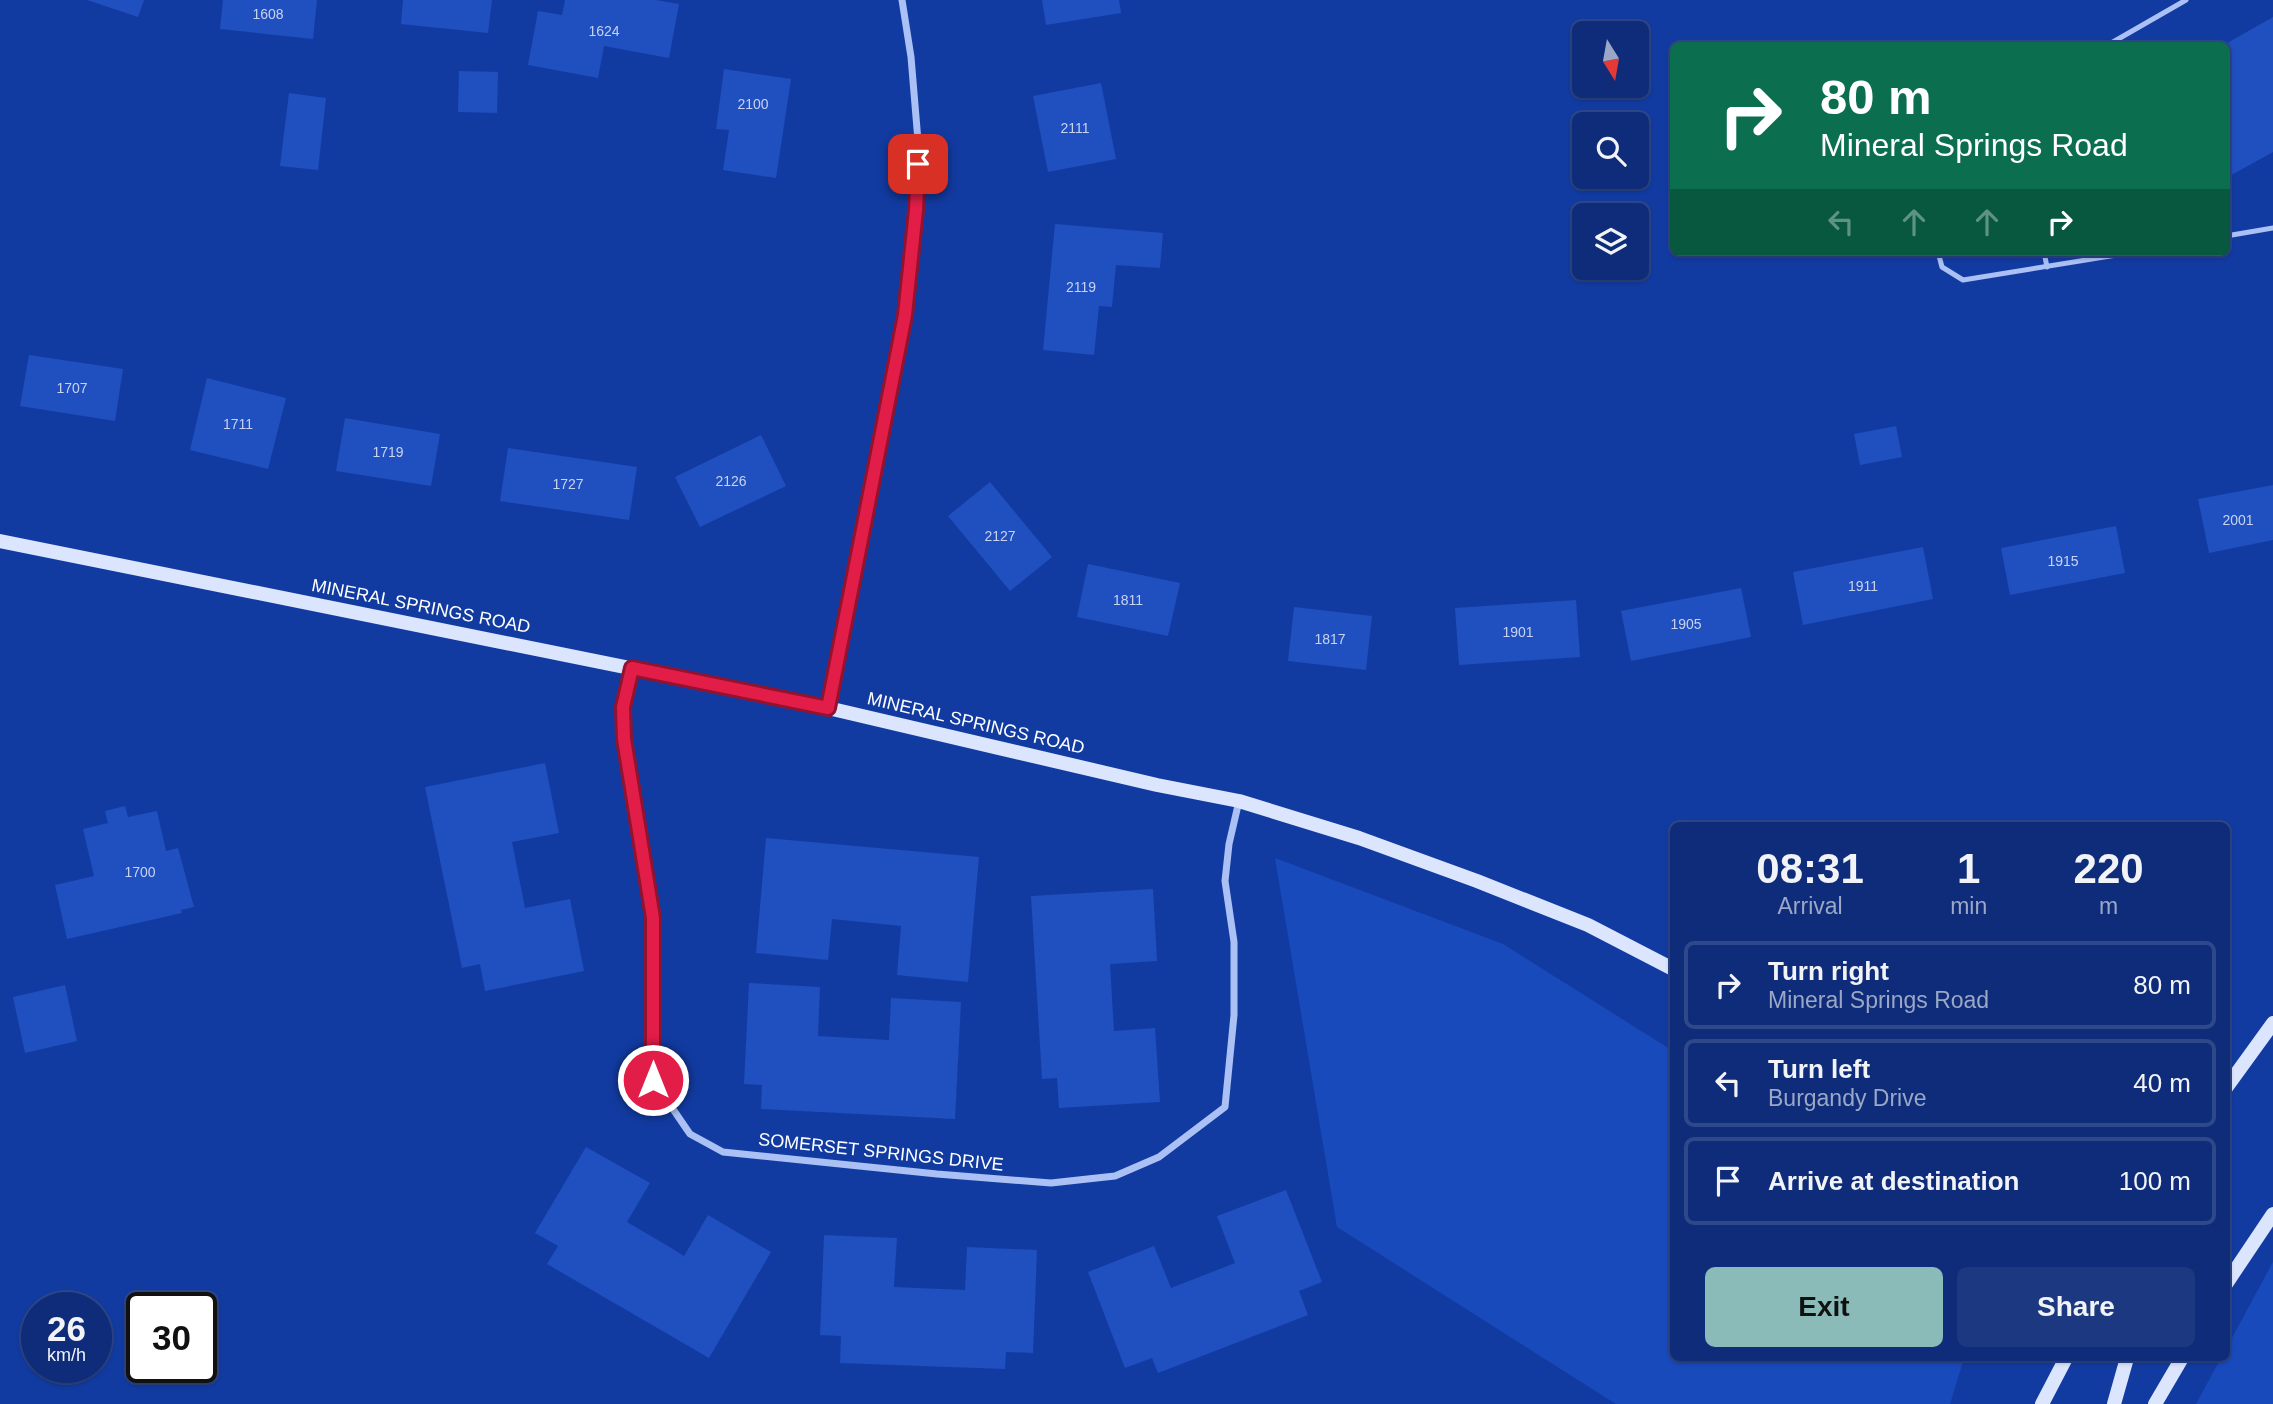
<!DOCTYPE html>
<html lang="en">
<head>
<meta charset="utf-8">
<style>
	:root { --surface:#0e2c79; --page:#1c3880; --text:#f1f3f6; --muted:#9ba7c6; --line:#2e488a; --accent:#8bbbb9 }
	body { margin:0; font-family:Arial,sans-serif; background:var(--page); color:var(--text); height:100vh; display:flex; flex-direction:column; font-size:26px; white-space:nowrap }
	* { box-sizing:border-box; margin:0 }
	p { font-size:23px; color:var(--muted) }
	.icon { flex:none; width:38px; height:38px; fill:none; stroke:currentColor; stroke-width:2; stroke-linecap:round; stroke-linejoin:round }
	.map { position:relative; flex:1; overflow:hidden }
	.side { position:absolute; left:1670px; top:822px; width:560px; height:539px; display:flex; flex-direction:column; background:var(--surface); border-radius:10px; box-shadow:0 2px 5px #0004,0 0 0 2px var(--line) }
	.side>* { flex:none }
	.hud { position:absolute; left:1670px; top:42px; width:560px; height:214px; border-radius:10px; box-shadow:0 2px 5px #0004,0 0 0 2px var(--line); background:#0b6e4f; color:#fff; overflow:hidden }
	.needle { width:46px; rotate:169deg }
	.fabs { position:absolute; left:1572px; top:21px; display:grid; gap:14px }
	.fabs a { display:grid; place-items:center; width:77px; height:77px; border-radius:10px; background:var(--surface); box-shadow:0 2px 5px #0004,0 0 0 2px var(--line); font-size:35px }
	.speed { position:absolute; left:21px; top:1292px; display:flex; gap:14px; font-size:35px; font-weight:700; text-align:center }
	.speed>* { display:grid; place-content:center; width:91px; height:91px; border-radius:50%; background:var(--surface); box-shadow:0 2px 5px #0004,0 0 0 2px var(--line); line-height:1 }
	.speed small { font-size:18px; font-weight:400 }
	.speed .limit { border:4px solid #111; border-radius:10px; background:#fff; color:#111 }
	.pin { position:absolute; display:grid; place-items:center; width:60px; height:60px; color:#fff; margin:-30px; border-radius:14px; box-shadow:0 4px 10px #0006 }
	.me { position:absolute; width:77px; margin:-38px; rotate:0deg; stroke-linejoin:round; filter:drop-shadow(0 0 5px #0008) }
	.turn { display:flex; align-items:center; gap:24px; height:147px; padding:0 35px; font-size:32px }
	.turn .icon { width:91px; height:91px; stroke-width:2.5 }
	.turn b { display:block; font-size:49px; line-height:60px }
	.lanes { display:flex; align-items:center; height:66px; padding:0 35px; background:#0003; justify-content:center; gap:35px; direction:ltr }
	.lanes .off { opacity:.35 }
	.eta { display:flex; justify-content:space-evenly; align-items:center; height:119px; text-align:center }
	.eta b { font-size:42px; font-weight:600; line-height:49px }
	.cta { display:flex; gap:14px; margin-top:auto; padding:14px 35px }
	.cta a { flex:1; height:80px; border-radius:10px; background:var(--accent); color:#111; font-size:28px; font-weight:600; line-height:80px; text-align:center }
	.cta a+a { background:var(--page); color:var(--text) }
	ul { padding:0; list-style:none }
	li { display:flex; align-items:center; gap:21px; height:88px; margin:0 14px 10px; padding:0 21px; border:4px solid var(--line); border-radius:10px }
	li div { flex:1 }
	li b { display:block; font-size:26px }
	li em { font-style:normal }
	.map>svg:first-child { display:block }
	.green { fill:#194abc }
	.building { fill:#204fc0 }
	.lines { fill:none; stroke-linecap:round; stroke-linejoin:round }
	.lane { stroke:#abc1f5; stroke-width:5 }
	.street { stroke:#abc1f5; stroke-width:7 }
	.secondary { stroke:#dbe5fe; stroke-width:14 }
	.route-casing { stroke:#92132f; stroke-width:18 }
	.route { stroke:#e11d48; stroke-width:12 }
	.labels { text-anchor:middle; stroke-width:7; stroke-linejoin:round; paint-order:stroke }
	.number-label { font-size:14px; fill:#c7d3ef }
	.street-label { font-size:18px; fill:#fff; stroke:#123ba1 }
</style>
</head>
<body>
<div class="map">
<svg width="2273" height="1404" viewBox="0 0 2273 1404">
	<rect width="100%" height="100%" fill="#123ba1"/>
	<g class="green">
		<polygon points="1275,858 1503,944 1673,1051 1673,1358 1964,1358 1950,1404 1616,1404 1337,1227"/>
		<polygon points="2273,1262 2273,1404 2196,1404 2221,1358 2226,1358 2226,1349"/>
	</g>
	<g class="building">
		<polygon points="87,0 144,0 138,17"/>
		<polygon points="223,0 317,0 313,39 220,29"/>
		<polygon points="403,0 492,0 488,33 401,24"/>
		<polygon points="565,0 656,0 679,4 669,58 604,46 598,78 528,65 538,11 562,15"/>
		<polygon points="1042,0 1119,0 1121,13 1046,25"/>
		<polygon points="2273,17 2273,152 2226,178 2226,46 2222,46"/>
		<polygon points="724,69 791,79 776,178 723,170 729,130 716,129"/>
		<polygon points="459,71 498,72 497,113 458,112"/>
		<polygon points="1101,83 1116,159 1048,172 1033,96"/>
		<polygon points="289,93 326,98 318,170 280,166"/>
		<polygon points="1055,224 1163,233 1160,268 1116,265 1112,307 1099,306 1094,355 1043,350"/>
		<polygon points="29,355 123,369 115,421 20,406"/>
		<polygon points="207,378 286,398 268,469 190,450"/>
		<polygon points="345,418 440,434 431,486 336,471"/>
		<polygon points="1896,426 1902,457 1860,465 1854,434"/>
		<polygon points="761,435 786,486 700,527 675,477"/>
		<polygon points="508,448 637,467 629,520 500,501"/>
		<polygon points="990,482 1052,557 1010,591 948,516"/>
		<polygon points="2273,485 2273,540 2209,553 2198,499"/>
		<polygon points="2116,526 2125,573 2010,595 2001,548"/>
		<polygon points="1923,547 1933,599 1803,625 1793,572"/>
		<polygon points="1088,564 1180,583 1168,636 1077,617"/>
		<polygon points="1741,588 1751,637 1631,661 1621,611"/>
		<polygon points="1576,600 1580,657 1459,665 1455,608"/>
		<polygon points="1294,607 1372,616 1366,670 1288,661"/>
		<polygon points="545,763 559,833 512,842 525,908 570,899 584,971 485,991 480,964 462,968 425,787"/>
		<polygon points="125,806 128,817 157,811 166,851 178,848 194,907 181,910 182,913 67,939 55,885 94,876 83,829 108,823 105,811"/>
		<polygon points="766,838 979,857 968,982 897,975 901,926 832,919 828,960 756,953"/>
		<polygon points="1153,889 1157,961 1110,964 1114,1031 1155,1028 1160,1102 1059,1108 1057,1078 1042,1079 1031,896"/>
		<polygon points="749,983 820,987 818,1036 889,1040 891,998 961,1002 955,1119 761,1109 762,1085 744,1084"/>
		<polygon points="65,985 77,1041 25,1053 13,997"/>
		<polygon points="586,1147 650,1183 627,1222 673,1249 684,1256 708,1215 771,1252 709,1358 547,1264 558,1246 535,1233"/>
		<polygon points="1286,1190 1322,1282 1299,1291 1308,1315 1158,1373 1152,1358 1125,1368 1088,1272 1154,1246 1171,1288 1235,1263 1217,1216"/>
		<polygon points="824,1235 897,1238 894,1287 965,1290 967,1247 1037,1250 1033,1353 1006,1352 1005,1369 840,1363 841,1336 820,1335"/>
	</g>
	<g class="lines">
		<g class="lane">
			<polyline points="2106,46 2186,0"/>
			<polyline points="2226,236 2273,228"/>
			<polyline points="1938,252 1942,267 1963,280 2135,252"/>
			<polyline points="2044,252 2047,267"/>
		</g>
		<g class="street">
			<polyline points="632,669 623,707 624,739 653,918 653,1080 690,1134 723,1152 937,1174 1051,1183 1115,1176 1159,1157 1225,1107 1234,1015 1234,942 1225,881 1229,844 1239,801"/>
			<polyline points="828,708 905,315 916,210 918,141 911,57 902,0"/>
		</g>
		<g class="secondary">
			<polyline points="0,541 828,708 1157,785 1239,801 1359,838 1477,881 1588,925 1673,969"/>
			<polyline points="2226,1088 2273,1023"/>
			<polyline points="2226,1284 2273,1214"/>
			<polyline points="2042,1404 2066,1358"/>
			<polyline points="2114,1404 2127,1358"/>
			<polyline points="2155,1404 2182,1358"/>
		</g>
	</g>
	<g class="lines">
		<defs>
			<polyline id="route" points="653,1080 653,918 624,739 623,707 632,668 828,708 905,315 916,210 918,164"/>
		</defs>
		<use href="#route" class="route-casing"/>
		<use href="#route" class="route"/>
	</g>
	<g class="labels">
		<g class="number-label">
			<text x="268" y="19">1608</text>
			<text x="604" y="36">1624</text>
			<text x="753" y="109">2100</text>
			<text x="1075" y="133">2111</text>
			<text x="1081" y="292">2119</text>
			<text x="72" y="393">1707</text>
			<text x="238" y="429">1711</text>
			<text x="388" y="457">1719</text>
			<text x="731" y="486">2126</text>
			<text x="568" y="489">1727</text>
			<text x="2238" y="525">2001</text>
			<text x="1000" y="541">2127</text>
			<text x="2063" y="566">1915</text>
			<text x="1863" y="591">1911</text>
			<text x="1128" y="605">1811</text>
			<text x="1686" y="629">1905</text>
			<text x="1518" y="637">1901</text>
			<text x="1330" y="644">1817</text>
			<text x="140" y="877">1700</text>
		</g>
		<g class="street-label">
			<text transform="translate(421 606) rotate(11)" y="6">MINERAL SPRINGS ROAD</text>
			<text transform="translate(976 723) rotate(13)" y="6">MINERAL SPRINGS ROAD</text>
			<text transform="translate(881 1152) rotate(6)" y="6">SOMERSET SPRINGS DRIVE</text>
		</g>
	</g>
</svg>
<div class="fabs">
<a><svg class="needle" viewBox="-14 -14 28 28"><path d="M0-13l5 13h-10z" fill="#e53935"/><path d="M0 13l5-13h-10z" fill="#9ba7c6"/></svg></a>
<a><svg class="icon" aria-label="search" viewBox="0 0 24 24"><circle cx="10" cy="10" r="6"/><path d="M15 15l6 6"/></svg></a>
<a><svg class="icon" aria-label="layers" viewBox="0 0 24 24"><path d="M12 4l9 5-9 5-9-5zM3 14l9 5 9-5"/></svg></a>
</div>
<div class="speed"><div>26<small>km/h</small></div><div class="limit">30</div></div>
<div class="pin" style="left:918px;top:164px;background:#d93025"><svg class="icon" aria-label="arrive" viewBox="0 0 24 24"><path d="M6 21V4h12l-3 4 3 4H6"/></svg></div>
<svg class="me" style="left:653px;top:1080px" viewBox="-20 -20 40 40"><circle r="17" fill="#e11d48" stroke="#fff" stroke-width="3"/><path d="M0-11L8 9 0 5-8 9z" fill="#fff"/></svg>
<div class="hud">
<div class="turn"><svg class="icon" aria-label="right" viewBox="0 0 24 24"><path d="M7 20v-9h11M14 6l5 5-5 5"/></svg><div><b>80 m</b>Mineral Springs Road</div></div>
<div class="lanes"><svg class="icon off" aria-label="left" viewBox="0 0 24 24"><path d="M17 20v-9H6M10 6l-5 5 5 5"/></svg><svg class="icon off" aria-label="ahead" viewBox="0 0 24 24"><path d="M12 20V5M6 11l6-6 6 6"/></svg><svg class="icon off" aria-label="ahead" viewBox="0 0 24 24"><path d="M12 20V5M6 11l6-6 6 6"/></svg><svg class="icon" aria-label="right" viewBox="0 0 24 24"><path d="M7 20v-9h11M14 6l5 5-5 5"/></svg></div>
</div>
<section class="side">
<div class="eta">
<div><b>08:31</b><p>Arrival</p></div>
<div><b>1</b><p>min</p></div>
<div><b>220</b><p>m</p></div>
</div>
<ul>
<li><svg class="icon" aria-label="right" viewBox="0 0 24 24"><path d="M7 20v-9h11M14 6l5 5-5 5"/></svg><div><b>Turn right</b><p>Mineral Springs Road</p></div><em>80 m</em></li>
<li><svg class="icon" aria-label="left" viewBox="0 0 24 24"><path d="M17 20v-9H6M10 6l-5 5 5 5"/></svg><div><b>Turn left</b><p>Burgandy Drive</p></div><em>40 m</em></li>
<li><svg class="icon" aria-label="arrive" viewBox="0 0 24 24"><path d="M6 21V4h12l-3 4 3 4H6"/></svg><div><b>Arrive at destination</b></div><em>100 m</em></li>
</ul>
<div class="cta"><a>Exit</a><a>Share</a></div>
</section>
</div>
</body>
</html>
